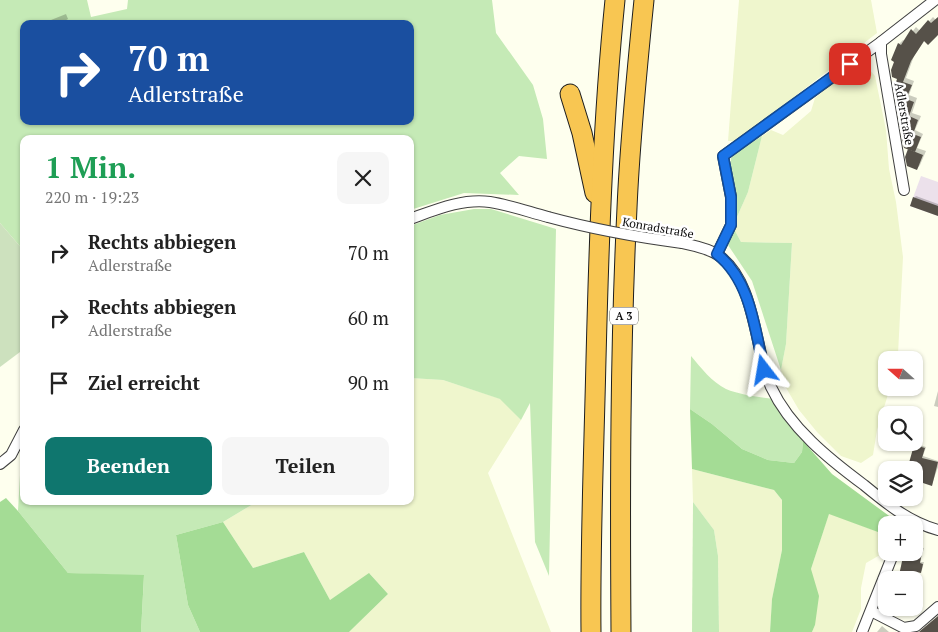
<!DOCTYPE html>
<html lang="de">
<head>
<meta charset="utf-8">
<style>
	:root { --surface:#fff; --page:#f6f6f6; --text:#222; --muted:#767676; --accent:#0f766e }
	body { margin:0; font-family:"PT Serif",serif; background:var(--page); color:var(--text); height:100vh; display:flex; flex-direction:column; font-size:19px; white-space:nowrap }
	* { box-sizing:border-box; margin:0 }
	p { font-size:16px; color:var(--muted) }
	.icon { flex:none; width:28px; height:28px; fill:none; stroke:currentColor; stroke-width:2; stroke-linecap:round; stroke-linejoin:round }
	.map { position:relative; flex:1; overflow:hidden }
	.details { position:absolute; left:20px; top:135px; width:394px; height:370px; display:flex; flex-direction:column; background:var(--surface); border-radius:10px; box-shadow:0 1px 4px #0004 }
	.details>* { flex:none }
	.banner { position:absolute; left:20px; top:20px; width:394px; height:105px; border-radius:10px; box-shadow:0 1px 4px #0004; background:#1a4fa0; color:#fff; overflow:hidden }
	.needle { width:32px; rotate:291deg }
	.controls { position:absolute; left:878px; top:351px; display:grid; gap:10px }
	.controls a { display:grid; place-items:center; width:45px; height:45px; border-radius:10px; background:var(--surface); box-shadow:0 1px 4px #0004; font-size:25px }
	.pin { position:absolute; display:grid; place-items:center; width:42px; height:42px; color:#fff; margin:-21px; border-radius:10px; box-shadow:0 2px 8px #0006 }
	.me { position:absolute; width:55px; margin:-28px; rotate:346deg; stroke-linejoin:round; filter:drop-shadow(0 0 4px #0008) }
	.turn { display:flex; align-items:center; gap:18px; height:105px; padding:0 25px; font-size:22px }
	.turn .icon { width:65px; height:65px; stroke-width:2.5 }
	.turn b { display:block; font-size:35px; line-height:42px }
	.round { display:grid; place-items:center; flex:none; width:52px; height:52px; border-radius:10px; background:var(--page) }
	.headline { display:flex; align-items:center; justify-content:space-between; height:85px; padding:0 25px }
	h1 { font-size:30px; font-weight:800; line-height:38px; color:#1e9e55 }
	.button { display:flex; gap:10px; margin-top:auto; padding:10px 25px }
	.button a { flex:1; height:58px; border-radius:10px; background:var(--accent); color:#fff; font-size:20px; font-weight:800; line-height:58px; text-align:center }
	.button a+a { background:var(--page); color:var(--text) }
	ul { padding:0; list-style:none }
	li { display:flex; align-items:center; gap:15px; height:65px; padding:0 25px }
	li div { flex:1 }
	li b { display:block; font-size:19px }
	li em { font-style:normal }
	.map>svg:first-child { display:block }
	.industrial { fill:#ece1eb }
	.farmland { fill:#eff6cd }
	.green { fill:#c5eab6; fill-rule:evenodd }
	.forest { fill:#a4dc95 }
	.cemetery { fill:#cde1be }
	.shadow { fill:#0003 }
	.building { fill:#565149 }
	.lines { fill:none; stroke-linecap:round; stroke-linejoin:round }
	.street-casing { stroke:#404040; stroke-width:12 }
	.highway-casing { stroke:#1e1e1e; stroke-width:21 }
	.street { stroke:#fff; stroke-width:10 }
	.highway { stroke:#f8c652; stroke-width:19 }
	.street-bridge-casing { stroke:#404040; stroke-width:12; stroke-linecap:butt }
	.street-bridge { stroke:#fff; stroke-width:10 }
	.route-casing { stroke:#114b97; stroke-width:12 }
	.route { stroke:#1a73e8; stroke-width:9 }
	.labels { text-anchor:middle; stroke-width:5; stroke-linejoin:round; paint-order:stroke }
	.shield { fill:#fff; stroke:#565656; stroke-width:1 }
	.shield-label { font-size:11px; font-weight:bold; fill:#0d0d0d }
	.street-label { font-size:12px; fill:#0d0d0d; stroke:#fff }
</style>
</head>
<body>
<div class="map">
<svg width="938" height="632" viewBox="0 0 938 632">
	<rect width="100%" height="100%" fill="#feffee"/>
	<polygon class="industrial" points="921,176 938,182 938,216 910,206"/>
	<g class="farmland">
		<polygon points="739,0 871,0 877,33 745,135 735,141 728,141"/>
		<polygon points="864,63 875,76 886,130 889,169 896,202 903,257 898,354 897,360 886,360 886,388 890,388 877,430 873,455 861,463 841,456 817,432 799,410 785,386 781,370 786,344 792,243 741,242 734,229 737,217 748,192 762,136 771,130 783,135 811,111 815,98 856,64"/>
		<polygon points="410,378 443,380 501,399 521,420 488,473 551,632 349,632 388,594 370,574 330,600 304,552 253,568 223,522 258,501 410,501"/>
		<polygon points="692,469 774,490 782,500 782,550 772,599 770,632 719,632 718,556 714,530 693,502"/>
		<polygon points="829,513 886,535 886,544 880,555 866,563 861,588 861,609 852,632 812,632 815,625 811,569"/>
	</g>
	<g class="green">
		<path d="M0,0H87L91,17L127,9L128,0H492L496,33L533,85L543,119L547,159L519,156L500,173L519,195L464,193L410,210V139H24V251L0,223ZM24,24H410V121H24Z"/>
		<polygon points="762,136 748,192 737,217 730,169 731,158 741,149"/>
		<polygon points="474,209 491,209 556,229 549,576 535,542 530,403 521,420 500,399 443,380 410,378 410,226 440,215"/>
		<polygon points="734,229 741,242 792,243 786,344 781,370 752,281 728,245"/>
		<path d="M691,356C701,368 712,382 726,389C740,395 759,397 774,399L803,441L802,452L794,463L768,460L742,449L712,424L690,409Z"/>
		<polygon points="24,465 24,501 258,501 223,522 176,535 188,605 200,632 141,632 144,576 68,573 18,511 20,475"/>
		<polygon points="693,502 714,530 718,556 719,632 692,632"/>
	</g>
	<g class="forest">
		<polygon points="690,409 712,424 742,449 768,460 794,463 802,452 803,441 832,474 896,521 894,525 886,525 886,535 829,514 811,569 819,596 815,625 812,632 770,632 772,599 782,550 782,500 774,490 692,469"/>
		<polygon points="6,498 18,511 68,573 144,575 141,632 0,632 0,502"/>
		<polygon points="223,522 253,568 304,552 330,600 369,573 388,594 349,632 200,632 188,605 176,535"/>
	</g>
	<polygon class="cemetery" points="0,223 24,251 24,349 0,367"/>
	<g class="shadow">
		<polygon points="66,14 68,19 60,24 41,24"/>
		<polygon points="933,17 936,20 938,18 938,33 925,40 914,56 906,78 914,81 909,95 917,98 912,113 921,116 915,130 923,134 917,148 926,151 920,165 917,169 910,149 896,61 893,60 899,44 903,40 905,41 916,27 920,31"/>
		<polygon points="916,196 938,204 938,214 914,198"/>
		<polygon points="938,391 938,407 934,406"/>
		<polygon points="917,444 926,447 923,456 938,461 938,467 932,484 917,480 914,489 914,470 908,470"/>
		<polygon points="914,546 924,548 920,562 924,562 922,570 920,572 912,570 910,580 893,580 895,575 900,576 914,552"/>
		<polygon points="882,626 889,632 877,632"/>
	</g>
	<g class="building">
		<polygon points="938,17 938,35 928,45 924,41 911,61 903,82 912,85 906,99 914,102 909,116 918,120 913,134 901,130 899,121 902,114 898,112 897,105 900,97 895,95 894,88 897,79 892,77 891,70 894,62 891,60 898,43 901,45 911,29 916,34 928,20 931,23"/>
		<polygon points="905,131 921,137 915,152 904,148 902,139"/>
		<polygon points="908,149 923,155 917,170 907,166 905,157"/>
		<polygon points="913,197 938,206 938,216 910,206"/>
		<polygon points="914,445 925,448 922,458 938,462 932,486 914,480 914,470 907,470"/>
		<polygon points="904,552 922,552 920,563 923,564 921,573 912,571 910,580 898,580"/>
		<polygon points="938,616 938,632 919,632 920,631"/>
	</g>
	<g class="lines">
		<defs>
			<g id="street">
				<polyline points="881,42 881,54 904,190"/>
				<path d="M410,219C435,210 463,198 490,202C509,205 529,212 548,217"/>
				<path d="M682,243C694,246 708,248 718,255C756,281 754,348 771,387C790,428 829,459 864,485C887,504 909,522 938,530"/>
				<polyline points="717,254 731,225 731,197 723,156 881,42 935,0"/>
				<polyline points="0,464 11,455 24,430"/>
				<polyline points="871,611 904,628 916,626 938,607"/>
				<polyline points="862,632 894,552"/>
			</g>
			<g id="highway">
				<polyline points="570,94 582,133 595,193"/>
				<path d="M591,632C590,541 594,450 596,359C599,239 603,119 615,0"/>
				<path d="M621,632C620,491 620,349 627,208C630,138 637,69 644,0"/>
			</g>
		</defs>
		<use href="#street" class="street-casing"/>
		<use href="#highway" class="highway-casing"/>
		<use href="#street" class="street"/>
		<use href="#highway" class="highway"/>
		<defs>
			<path id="street-bridge" d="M548,217C592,229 636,237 682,243"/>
		</defs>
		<use href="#street-bridge" class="street-bridge-casing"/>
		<use href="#street-bridge" class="street-bridge"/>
	</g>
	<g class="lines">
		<defs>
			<path id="route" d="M764,370C755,330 751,281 717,254L731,225V197L723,156L850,64"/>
		</defs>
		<use href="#route" class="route-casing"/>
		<use href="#route" class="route"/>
	</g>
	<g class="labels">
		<rect class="shield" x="610" y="307.5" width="28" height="17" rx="4"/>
		<g class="shield-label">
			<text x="624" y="320">A 3</text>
		</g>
		<g class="street-label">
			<text transform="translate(904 114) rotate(80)" y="4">Adlerstraße</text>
			<text transform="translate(658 228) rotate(10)" y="4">Konradstraße</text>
		</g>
	</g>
</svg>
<div class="controls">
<a><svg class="needle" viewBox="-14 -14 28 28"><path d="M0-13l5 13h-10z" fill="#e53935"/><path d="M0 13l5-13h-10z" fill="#767676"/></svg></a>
<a><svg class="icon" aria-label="search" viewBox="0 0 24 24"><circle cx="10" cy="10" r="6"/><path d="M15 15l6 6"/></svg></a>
<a><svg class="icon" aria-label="layers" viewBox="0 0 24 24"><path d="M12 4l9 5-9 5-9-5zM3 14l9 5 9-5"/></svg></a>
<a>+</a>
<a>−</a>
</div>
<div class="pin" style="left:850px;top:64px;background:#d93025"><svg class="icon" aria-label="arrive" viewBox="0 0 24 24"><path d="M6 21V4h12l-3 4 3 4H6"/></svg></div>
<svg class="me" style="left:764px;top:370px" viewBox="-20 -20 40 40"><path d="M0-17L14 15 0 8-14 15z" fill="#1a73e8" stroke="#fff" stroke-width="4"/></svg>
<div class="banner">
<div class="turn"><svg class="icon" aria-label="right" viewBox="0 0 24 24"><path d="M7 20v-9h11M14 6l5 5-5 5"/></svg><div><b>70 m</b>Adlerstraße</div></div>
</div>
<section class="details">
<div class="headline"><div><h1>1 Min.</h1><p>220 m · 19:23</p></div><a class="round"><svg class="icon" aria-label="close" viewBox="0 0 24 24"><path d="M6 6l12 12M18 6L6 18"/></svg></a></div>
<ul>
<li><svg class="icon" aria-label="right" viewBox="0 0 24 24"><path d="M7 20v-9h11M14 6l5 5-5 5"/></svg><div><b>Rechts abbiegen</b><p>Adlerstraße</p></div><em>70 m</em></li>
<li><svg class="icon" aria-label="right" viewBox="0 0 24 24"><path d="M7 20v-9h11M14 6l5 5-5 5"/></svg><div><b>Rechts abbiegen</b><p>Adlerstraße</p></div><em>60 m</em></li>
<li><svg class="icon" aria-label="arrive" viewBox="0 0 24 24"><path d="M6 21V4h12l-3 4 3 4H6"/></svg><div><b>Ziel erreicht</b></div><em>90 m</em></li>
</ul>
<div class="button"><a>Beenden</a><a>Teilen</a></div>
</section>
</div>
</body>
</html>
